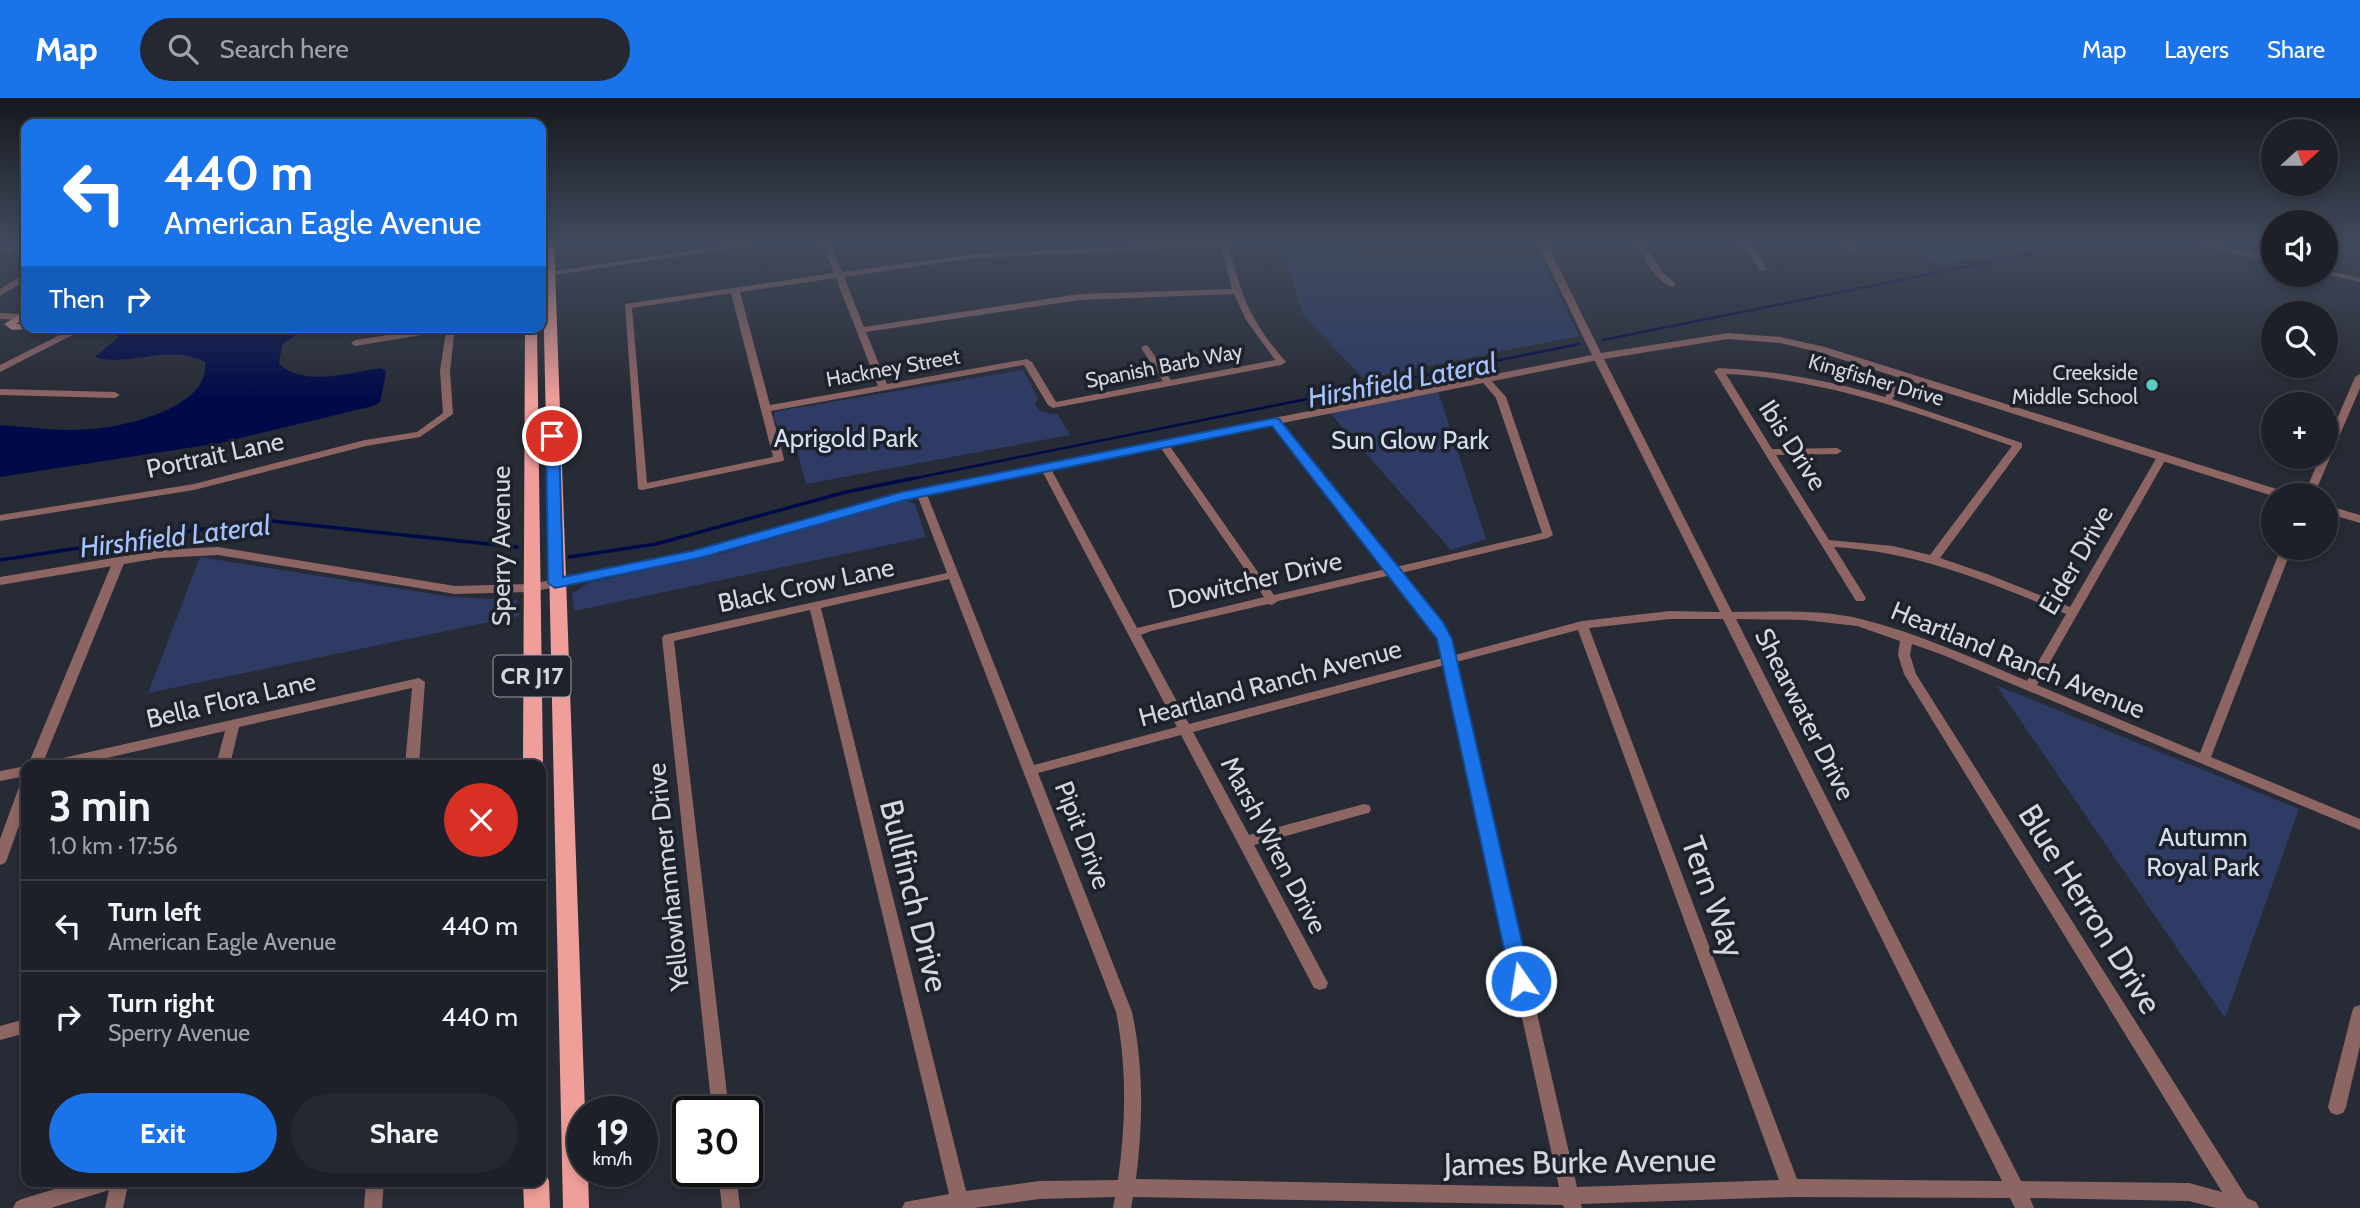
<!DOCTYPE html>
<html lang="en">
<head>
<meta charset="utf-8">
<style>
	:root { --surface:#1d2028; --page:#252830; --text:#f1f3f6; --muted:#a0a3a8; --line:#3b3e45; --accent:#1a73e8 }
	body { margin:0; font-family:Cabin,sans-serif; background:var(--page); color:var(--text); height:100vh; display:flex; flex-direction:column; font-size:26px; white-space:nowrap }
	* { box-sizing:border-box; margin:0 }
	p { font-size:23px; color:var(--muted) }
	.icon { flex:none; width:38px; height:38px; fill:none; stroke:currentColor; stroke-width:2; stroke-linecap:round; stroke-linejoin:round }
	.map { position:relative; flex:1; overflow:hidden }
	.side { position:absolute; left:21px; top:662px; width:525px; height:427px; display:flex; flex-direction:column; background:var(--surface); border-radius:14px; box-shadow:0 4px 10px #0003,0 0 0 2px var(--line) }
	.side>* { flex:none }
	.top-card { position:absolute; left:21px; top:21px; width:525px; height:214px; border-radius:14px; box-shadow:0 4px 10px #0003,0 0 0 2px var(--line); background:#1a73e8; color:#fff; overflow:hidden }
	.needle { width:46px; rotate:69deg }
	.fabs { position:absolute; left:2261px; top:21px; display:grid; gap:14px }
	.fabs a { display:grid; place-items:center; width:77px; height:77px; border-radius:50%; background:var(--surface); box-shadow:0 4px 10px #0003,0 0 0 2px var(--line); font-size:35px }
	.speed { position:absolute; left:567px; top:998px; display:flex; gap:14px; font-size:35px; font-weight:700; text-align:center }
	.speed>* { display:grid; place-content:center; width:91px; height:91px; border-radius:50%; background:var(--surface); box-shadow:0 4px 10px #0003,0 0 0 2px var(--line); line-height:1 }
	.speed small { font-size:18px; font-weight:400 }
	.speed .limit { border:4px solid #111; border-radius:10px; background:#fff; color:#111 }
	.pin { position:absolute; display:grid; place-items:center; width:60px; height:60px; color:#fff; margin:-30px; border:4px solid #fff; border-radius:50%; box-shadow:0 2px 7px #0007 }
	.me { position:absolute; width:77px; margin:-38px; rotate:347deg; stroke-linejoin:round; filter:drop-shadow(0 0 5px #0008) }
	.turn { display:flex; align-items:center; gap:24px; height:147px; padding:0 28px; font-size:32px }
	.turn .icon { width:91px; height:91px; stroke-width:2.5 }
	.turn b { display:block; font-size:49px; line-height:60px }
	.then { display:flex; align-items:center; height:66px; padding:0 28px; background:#0003; gap:14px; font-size:26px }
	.round { display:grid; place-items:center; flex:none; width:74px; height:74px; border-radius:37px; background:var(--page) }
	.head { display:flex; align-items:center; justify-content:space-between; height:119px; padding:0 28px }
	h1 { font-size:42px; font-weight:700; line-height:52px }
	.primary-button { display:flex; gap:14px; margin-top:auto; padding:14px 28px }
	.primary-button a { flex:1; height:80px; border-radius:42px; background:var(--accent); color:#fff; font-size:28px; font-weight:700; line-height:80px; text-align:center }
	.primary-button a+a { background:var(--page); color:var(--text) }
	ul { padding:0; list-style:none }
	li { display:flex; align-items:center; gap:21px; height:91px; padding:0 28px; border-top:2px solid var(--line) }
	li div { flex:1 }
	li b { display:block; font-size:26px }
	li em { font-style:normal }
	header { display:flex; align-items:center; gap:42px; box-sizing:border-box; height:98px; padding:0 35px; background:var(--accent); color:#fff }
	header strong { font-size:33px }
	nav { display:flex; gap:38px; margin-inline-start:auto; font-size:24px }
	.search { width:490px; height:63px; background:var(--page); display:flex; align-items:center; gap:18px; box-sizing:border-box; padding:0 24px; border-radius:38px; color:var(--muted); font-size:26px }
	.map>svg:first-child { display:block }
	.green { fill:#2d3b65 }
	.water { fill:#000a48 }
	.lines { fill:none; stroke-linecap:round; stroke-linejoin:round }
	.stream-far1 { stroke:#000a48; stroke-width:2.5 }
	.stream { stroke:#000a48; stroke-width:3.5 }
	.minor { fill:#8d6563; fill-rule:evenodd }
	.tertiary { fill:#8d6563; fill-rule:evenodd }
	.secondary { fill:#c48681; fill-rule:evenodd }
	.primary { fill:#ef9e99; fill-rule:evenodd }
	.route { fill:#1a73e8; stroke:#114b97; stroke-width:2 }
	.poi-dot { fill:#58cec0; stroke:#1d212b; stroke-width:2.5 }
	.labels { text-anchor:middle; stroke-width:7; stroke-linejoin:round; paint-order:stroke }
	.far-street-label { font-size:21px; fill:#d4d7de; stroke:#1d212b }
	.far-poi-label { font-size:21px; fill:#d4d7de; stroke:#1d212b; text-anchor:end }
	.shield { fill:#1d212b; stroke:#9da0a8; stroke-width:2 }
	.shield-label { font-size:24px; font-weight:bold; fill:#d4d7de }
	.park-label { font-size:26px; fill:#d5ddf1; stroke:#1d212b }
	.street-label { font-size:26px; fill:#d4d7de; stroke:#1d212b }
	.water-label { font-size:28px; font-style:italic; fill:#a5c2fb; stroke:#1d212b }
	.near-street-label { font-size:32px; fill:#d4d7de; stroke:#1d212b }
</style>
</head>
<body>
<header>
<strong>Map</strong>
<div class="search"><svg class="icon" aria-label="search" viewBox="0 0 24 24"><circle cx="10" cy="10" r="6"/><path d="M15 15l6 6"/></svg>Search here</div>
<nav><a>Map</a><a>Layers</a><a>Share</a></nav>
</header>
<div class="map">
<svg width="2360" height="1110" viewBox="0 0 2360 1110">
	<rect width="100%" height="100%" fill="#272b35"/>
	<g class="green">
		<polygon points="1280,144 1354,144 1361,160 1542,160 1579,238 1364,281 1303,217"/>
		<polygon points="1895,144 2050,144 1938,167"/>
		<path d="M1023,272L1038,300L1035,306C1040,316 1048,315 1058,316L1070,337L806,386L798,356L788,349L773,319L775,314L783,312Z"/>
		<polygon points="1438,293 1486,441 1451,452 1330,315"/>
		<polygon points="903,401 915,406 926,439 574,513 572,496 588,485 720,456"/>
		<polygon points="200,459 452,499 517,502 519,518 148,595"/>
		<polygon points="1996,587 2299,711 2225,920"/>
	</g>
	<path class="water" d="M107,229H307L282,247L279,266C305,289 349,275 380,270L385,272L386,276L380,304L373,308L220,345L0,379V327C30,329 61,334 91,331C125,329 211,309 205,264C165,245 130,270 95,259L119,239L105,231Z"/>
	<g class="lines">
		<g class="stream-far1">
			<polyline points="1603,242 2089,144"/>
			<polyline points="906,382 1579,246"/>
		</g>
		<g class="stream">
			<polyline points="569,459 656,446 846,394 915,380"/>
			<polyline points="0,462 262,422 517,449"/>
		</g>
		<g class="minor">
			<polygon points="749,144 771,144 541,179 541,175"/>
			<path d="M819,144H827L832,150L842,174L974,156L1228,144C1235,171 1241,199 1256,223C1264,238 1275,251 1286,264L1281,267L1053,310L1048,307L1024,267L771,313L784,361L783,363L642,392L638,391L625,206L834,175L824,151ZM1221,148L1232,191L1079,196L864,229L844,179L974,160ZM836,180L878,288L770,307L740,194ZM731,195L773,359L647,385L632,210ZM1234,196L1246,222L1275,262L1171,282L1148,248L1145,247L1141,250L1163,283L1056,304L1032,264L1027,261L887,286L866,234L1079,202Z"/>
			<path d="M1634,144H1642L1664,176L1675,185V189C1657,188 1644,158 1634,144Z"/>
			<path d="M1734,144C1751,144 1758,157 1767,170L1766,172H1760L1749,156Z"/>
			<polygon points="1837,144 1847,144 1859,154 1852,156"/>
			<polygon points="2204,144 2273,160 2273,164 2193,145"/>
			<polygon points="26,146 26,150 0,154 0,150"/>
			<polygon points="2326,172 2360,180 2360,184 2326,176"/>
			<polygon points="23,177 26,177 26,182 0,198 0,191"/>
			<polygon points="0,215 19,216 23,219 19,222 0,221"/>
			<polygon points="32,229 73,231 88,229 0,274 0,267 64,235 36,232"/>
			<polygon points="439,229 455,229 450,273 453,316 420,339 366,348 194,392 0,423 0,417 194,386 365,342 417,334 443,315 440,273 446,233 355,248 351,245 355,242"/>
			<path d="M1598,256L1603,259L1732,514C1773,514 1821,511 1861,521C1917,535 1973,560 2027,583L2066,516C1989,484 1918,454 1834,449L1866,500L1864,503H1856L1714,273L1719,270C1776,273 1830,282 1885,299L1902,276L1905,275L1910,278L1892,301L2022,345V349L1940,460L1987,476L2070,509L2157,359L2162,356L2166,357L2167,359L2037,587L2200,655L2281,450H2292L2211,659L2360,721V732L1943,557L1912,546L1910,557L1916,576L2247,1100L2256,1104L2259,1110H2216L2189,1103L2030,1100L2034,1110H2015L2010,1100L1791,1099L1581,1106L1582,1110H1564L1563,1107L1133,1099L1131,1110H1113L1115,1099L1039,1101L974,1110H902L905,1104L949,1096L810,512L674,543L729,1013H712L662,540L664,537L947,475L916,394L921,391L926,394L1034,667L1177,629L1040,369L1041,367L1045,366L1050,369L1137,530L1264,499L1158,346L1163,343L1167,344L1274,497L1386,471L1272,326V322H1278L1396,469L1542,435L1496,300L1480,281L1485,278L1488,279L1506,299L1553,437L1548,440L1401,475C1422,500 1447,524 1455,557L1582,523L1670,513L1720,514L1593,259ZM1726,276C1826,281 1918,315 2012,348L1930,457L1893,448L1829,442L1776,357L1837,356L1842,353L1837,350L1772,351ZM1391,477C1412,504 1436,526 1443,560L1189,626L1141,537L1151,533L1268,506L1272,507L1278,503ZM949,481L1116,914C1127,970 1126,1025 1118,1082L1039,1083L966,1093L821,510ZM1670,521H1723L2002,1083L1797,1081L1589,530ZM1736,521L1804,522L1857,528L1900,543L1898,557L1904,576L2222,1094L2189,1085L2021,1083ZM1578,532L1779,1082L1577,1089L1456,564ZM1445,567L1559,1089L1136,1081C1143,1025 1144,970 1132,914L1038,675L1181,637L1314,890L1320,892L1326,890L1328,885L1254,747L1364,716L1369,715L1371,711L1369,707L1364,706L1249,737L1193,634Z"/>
			<polygon points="2360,276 2360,290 2314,397 2304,397 2320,359 2326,359 2326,347 2355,279"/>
			<polygon points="0,291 115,294 120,297 115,300 0,297"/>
			<polygon points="119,460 125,463 42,667 28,667 113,463"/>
			<polygon points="419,580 425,584 419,667 405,667 412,590 239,629 230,667 216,667 225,633 76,667 47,667 49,664 54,662"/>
			<polygon points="26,668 26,678 0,683 0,673"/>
			<polygon points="26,684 26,708 7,761 5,765 0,767 0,741 19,689 21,685"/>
			<polygon points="2360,907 2360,948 2346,1009 2343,1015 2337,1017 2331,1015 2328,1009 2352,914 2354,909"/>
			<polygon points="26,921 26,935 0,942 0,928"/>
			<polygon points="718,1073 736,1073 740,1110 722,1110"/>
			<polygon points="81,1083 129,1083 123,1110 105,1110 109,1092 51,1110 13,1110 16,1104 22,1101"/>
			<polygon points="366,1083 384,1083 382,1110 364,1110"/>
		</g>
		<g class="tertiary">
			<polygon points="1537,144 1546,144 1601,255 1728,235 1780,239 1825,249 2286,394 2288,397 2273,398 1818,254 1780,245 1728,241 1598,262 923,397 694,461 531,494 455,496 218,457 160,460 0,487 0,479 160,452 218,449 455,488 531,486 692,453 921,390 1592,257"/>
			<polygon points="2326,407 2360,417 2360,425 2326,415"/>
		</g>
		<polygon class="secondary" points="26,213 26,220 16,226 26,226 26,229 31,229 30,231 12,232 4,226"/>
		<g class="primary">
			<polygon points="542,144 554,144 585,1013 583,1013 583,1073 588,1073 589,1110 563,1110"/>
			<polygon points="525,229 537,229 543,667 541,670 541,667 523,667"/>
			<polygon points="541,1073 545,1074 549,1083 550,1110 524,1110 523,1083 541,1083"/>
		</g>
	</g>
	<linearGradient id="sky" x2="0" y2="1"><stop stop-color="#15181d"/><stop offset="0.48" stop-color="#414a5c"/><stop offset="1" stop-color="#414a5c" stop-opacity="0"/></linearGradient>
	<rect width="2360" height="300" fill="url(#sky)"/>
	<polygon class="route" points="1275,320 1279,321 1443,524 1452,541 1531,883 1528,890 1521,892 1514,890 1511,883 1437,541 1272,328 905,402 699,460 555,490 548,485 546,338 552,334 559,338 563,479 692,453 902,394"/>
	<circle class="poi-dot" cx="2152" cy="287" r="7"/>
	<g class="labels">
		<g class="far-street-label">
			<text transform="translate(1164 268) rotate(-11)" y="7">Spanish Barb Way</text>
			<text transform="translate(893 270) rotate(-10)" y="7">Hackney Street</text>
			<text transform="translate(1876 282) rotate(16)" y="7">Kingfisher Drive</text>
		</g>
		<g class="far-poi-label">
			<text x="2138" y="282">Creekside<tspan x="2138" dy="24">Middle School</tspan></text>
		</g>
		<rect class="shield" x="493.5" y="557.5" width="77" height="41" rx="5"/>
		<g class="shield-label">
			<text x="532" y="586">CR J17</text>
		</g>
		<g class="park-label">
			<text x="846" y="349">Aprigold Park</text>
			<text x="1410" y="351">Sun Glow Park</text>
			<text x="2203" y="748">Autumn<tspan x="2203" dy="30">Royal Park</tspan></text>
		</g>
		<g class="street-label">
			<text transform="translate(1793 347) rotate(57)" y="9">Ibis Drive</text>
			<text transform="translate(215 357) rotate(-12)" y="9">Portrait Lane</text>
			<text transform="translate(501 448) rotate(-90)" y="9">Sperry Avenue</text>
			<text transform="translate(2076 462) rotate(-60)" y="9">Eider Drive</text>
			<text transform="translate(1255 482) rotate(-13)" y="9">Dowitcher Drive</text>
			<text transform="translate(806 487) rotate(-12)" y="9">Black Crow Lane</text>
			<text transform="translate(2018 562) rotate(22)" y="9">Heartland Ranch Avenue</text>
			<text transform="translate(1270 585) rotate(-15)" y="9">Heartland Ranch Avenue</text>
			<text transform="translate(231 602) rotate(-13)" y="9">Bella Flora Lane</text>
			<text transform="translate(1805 616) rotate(63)" y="9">Shearwater Drive</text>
			<text transform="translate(1083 737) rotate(69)" y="9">Pipit Drive</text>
			<text transform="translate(1274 747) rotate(62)" y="9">Marsh Wren Drive</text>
			<text transform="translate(668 779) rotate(-96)" y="9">Yellowhammer Drive</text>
		</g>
		<g class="water-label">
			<text transform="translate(1402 282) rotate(-11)" y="10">Hirshfield Lateral</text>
			<text transform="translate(175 438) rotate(-7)" y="10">Hirshfield Lateral</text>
		</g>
		<g class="near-street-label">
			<text transform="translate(914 798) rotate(76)" y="11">Bullfinch Drive</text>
			<text transform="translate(1713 799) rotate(70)" y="11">Tern Way</text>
			<text transform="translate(2090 811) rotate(58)" y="11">Blue Herron Drive</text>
			<text transform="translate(1580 1064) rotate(-1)" y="11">James Burke Avenue</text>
		</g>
	</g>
</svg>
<div class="fabs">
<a><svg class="needle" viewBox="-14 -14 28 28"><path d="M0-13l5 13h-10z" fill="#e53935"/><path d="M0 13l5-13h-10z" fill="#a0a3a8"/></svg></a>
<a><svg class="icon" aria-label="sound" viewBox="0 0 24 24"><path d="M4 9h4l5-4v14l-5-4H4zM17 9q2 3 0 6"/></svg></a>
<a><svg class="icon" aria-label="search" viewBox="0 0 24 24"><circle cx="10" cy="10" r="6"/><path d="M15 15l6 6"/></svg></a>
<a>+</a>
<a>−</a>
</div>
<div class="speed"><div>19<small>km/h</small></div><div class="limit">30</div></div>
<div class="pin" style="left:552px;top:338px;background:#d93025"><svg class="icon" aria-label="arrive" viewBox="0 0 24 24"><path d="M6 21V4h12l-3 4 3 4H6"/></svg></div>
<svg class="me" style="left:1521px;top:883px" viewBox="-20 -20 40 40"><circle r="17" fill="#1a73e8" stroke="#fff" stroke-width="3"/><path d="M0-11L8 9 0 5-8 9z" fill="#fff"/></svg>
<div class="top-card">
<div class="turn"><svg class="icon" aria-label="left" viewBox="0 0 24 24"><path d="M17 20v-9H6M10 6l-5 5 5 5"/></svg><div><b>440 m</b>American Eagle Avenue</div></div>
<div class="then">Then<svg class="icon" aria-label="right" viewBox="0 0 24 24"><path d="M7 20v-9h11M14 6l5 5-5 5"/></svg></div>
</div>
<section class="side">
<div class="head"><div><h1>3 min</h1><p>1.0 km · 17:56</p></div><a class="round" style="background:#d93025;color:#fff"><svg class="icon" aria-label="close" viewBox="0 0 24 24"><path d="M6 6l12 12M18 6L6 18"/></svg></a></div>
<ul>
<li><svg class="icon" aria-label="left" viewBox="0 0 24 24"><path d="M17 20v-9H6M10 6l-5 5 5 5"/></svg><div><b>Turn left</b><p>American Eagle Avenue</p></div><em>440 m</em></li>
<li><svg class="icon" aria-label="right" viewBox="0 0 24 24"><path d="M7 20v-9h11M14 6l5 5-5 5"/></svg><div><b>Turn right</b><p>Sperry Avenue</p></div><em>440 m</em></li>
</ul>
<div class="primary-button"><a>Exit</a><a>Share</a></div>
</section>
</div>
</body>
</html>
